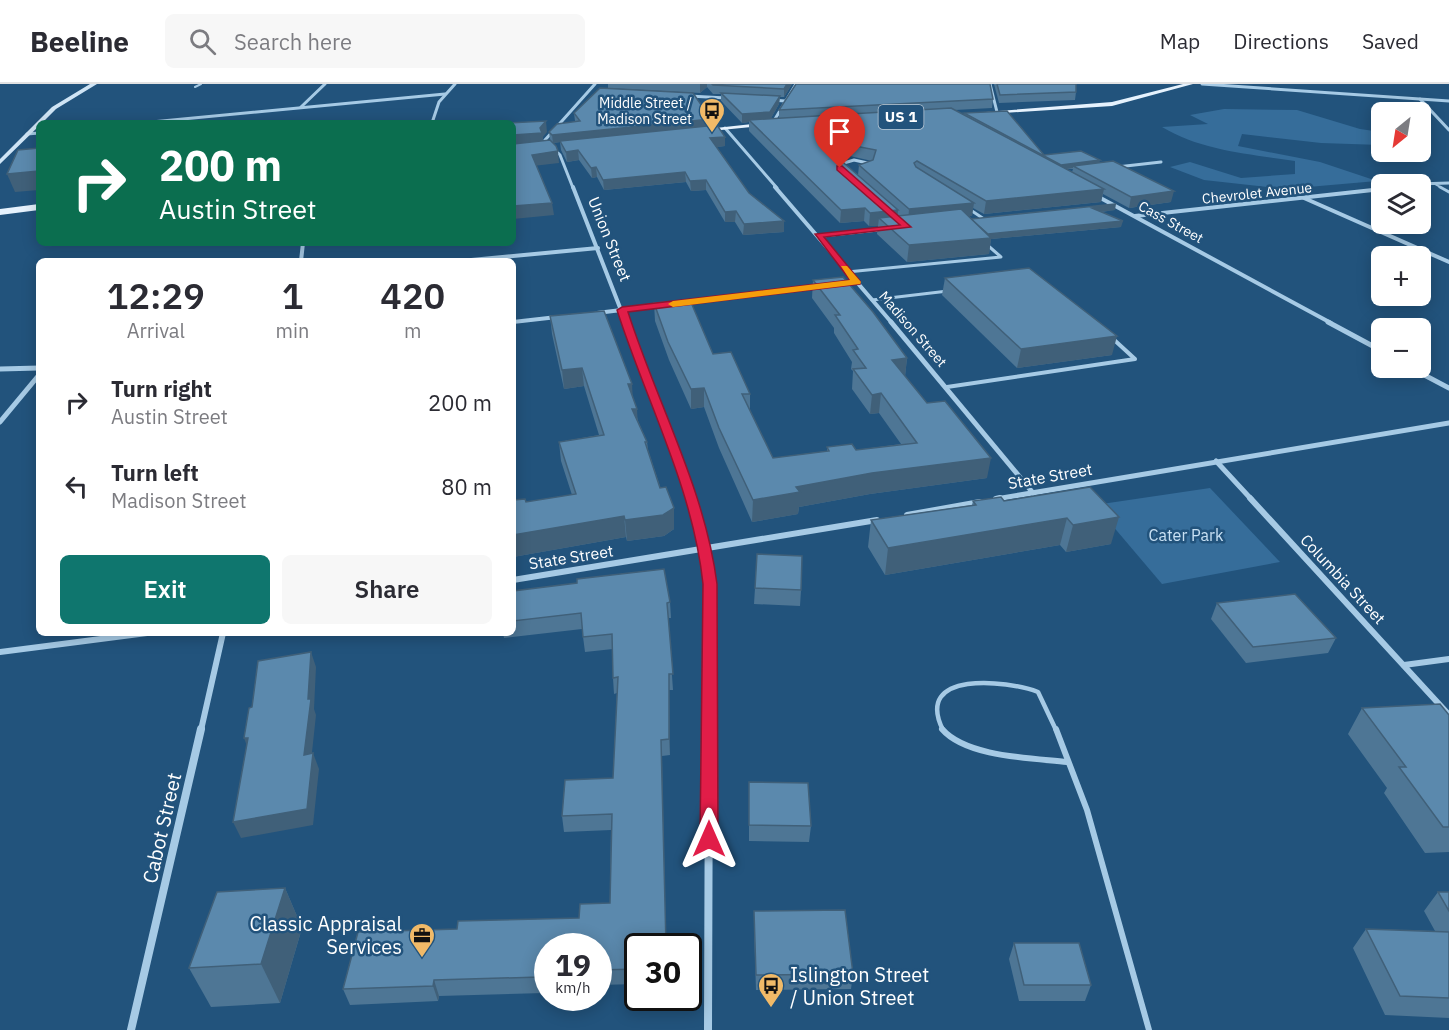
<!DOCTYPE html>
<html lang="en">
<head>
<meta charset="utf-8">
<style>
	:root { --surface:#fff; --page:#f7f7f7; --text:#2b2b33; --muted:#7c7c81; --line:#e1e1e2; --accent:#0f766e }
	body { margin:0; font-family:"IBM Plex Sans",sans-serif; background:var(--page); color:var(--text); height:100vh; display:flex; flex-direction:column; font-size:22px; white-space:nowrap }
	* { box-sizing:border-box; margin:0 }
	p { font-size:20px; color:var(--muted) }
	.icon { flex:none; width:33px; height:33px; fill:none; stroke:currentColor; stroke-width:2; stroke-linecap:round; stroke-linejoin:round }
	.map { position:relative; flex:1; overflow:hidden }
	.sheet { position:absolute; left:36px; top:174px; width:480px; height:378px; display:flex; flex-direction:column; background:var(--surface); border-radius:9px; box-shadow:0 3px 15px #0003 }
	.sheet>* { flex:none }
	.guide { position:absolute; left:36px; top:36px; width:480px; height:126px; border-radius:9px; box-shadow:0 3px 15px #0003; background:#0b6e4f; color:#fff; overflow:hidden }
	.needle { width:39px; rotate:210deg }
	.tools { position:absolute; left:1371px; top:18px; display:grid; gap:12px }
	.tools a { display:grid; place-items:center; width:60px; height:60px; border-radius:9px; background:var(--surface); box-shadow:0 3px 15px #0003; font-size:30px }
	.speed { position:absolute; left:534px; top:849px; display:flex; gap:12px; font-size:30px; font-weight:700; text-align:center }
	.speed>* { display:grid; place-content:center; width:78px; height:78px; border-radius:50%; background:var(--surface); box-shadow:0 3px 15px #0003; line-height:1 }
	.speed small { font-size:15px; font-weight:400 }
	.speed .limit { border:3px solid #111; border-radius:9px; background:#fff; color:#111 }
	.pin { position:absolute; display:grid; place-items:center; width:51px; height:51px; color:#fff; margin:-62px -26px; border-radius:50% 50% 50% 0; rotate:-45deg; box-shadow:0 0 6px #0007 }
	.pin .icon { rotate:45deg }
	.me { position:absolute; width:66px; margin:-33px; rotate:0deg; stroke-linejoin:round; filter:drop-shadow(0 0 4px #0008) }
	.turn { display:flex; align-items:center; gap:21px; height:126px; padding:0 24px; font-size:27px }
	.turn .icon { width:78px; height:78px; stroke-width:2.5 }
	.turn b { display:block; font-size:42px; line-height:51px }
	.eta { display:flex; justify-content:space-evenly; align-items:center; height:102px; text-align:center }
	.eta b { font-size:36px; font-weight:600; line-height:42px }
	.button { display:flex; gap:12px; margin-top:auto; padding:12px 24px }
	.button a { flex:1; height:69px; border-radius:9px; background:var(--accent); color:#fff; font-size:24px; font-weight:600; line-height:69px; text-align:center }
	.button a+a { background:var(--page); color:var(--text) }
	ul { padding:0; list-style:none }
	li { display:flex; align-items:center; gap:18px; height:84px; padding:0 24px }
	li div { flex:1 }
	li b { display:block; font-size:22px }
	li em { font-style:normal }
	header { display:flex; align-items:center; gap:36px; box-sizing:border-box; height:84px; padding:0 30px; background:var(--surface); border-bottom:2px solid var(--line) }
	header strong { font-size:28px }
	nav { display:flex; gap:33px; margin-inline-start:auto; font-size:21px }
	.search { width:420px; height:54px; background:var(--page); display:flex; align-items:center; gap:15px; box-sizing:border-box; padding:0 21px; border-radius:9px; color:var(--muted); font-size:22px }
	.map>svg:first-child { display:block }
	.green { fill:#366d9a }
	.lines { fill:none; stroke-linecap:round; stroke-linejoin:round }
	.service-far4 { stroke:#a6cae5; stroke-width:2 }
	.service-far3 { stroke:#a6cae5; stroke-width:3 }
	.service-far2 { stroke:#a6cae5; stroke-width:4 }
	.service-far1 { stroke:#a6cae5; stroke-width:4.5 }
	.service { stroke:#a6cae5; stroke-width:6 }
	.minor-far4 { stroke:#a6cae5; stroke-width:3 }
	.minor-far3 { stroke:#a6cae5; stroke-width:4 }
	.minor-far2 { stroke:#a6cae5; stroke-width:5 }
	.minor-far1 { stroke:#a6cae5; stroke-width:6 }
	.minor { stroke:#a6cae5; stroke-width:8 }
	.secondary { fill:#cfe4f5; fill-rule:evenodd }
	.primary { fill:#e6f2fd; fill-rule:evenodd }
	.wall { fill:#4e7695; fill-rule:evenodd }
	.shaded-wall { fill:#406079 }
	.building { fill:#5b89ad; stroke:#406079; stroke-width:1.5 }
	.route { fill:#e11d48; stroke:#92132f; stroke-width:1.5 }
	.slow { fill:#f59e0b }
	.labels { text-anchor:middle; stroke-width:5; stroke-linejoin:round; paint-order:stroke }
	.far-poi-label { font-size:14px; fill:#fff; stroke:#22537c; text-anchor:end }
	.far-street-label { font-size:14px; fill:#fff; stroke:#22537c }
	.shield { fill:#22537c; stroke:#bdcbd8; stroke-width:1.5 }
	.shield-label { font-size:15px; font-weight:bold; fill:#fff }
	.street-label { font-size:16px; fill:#fff; stroke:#22537c }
	.park-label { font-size:16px; fill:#c9e1f4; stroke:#22537c }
	.near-street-label { font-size:20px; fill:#fff; stroke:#22537c }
	.near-poi-label { font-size:20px; fill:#fff; stroke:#22537c; text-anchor:end }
</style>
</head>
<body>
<header>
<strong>Beeline</strong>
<div class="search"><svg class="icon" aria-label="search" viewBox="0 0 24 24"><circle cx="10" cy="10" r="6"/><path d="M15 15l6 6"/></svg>Search here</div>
<nav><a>Map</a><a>Directions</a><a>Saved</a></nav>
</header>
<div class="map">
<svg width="1449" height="946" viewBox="0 0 1449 946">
	<rect width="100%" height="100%" fill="#22537c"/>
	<g class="green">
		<path d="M1224,25L1297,26L1360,45L1381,48V61L1321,59L1242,50L1238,62L1320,78L1377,97L1285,105L1204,96L1170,83L1190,78L1241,94L1295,90V77C1250,70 1202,67 1162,43L1208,40L1190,31Z"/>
		<polygon points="1210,404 1280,478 1162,500 1095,421"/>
	</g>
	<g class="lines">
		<g class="service-far4">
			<polyline points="195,3 201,0"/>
			<polyline points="1433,99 1442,104"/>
		</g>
		<g class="service-far3">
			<polyline points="1440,103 1449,108"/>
			<polyline points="969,125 984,135"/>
			<polyline points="847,188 1001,173 985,159"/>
			<polyline points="872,216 948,207"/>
		</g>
		<polyline class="service-far2" points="947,303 1135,275 1111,253"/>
		<path class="service-far1" d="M943,646C913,586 1007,596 1038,608L1056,646"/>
		<g class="service">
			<path d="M942,645C966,673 1031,674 1067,678"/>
			<polyline points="1056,645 1087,726 1149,946"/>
		</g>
		<g class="minor-far4">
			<polyline points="990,0 997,28"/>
			<polyline points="1202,0 1449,17"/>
			<polyline points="689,12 726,14"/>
			<polyline points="1420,15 1449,46"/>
			<polyline points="772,16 785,17"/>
			<polyline points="301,23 325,0"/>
			<polyline points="141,39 445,10"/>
			<polyline points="432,39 439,18 455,0"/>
			<polyline points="772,40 796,0"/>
			<polyline points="725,44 777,104"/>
			<polyline points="27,50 39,49"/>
			<polyline points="837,81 854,76 872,80 872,83"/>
			<polyline points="1117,83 1161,78"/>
			<polyline points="1417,100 1449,99"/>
			<polyline points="573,104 560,71 545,56 595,0"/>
		</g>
		<g class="minor-far3">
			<polyline points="573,103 626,239"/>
			<polyline points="775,103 892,239"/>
			<polyline points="1095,111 1331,239"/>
			<polyline points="1304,114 1449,178"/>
			<polyline points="1135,132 1382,105"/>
			<polyline points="818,152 883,145"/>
			<polyline points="301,177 303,159"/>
			<polyline points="461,177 598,164"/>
			<polyline points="684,219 819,203"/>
			<polyline points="597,229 662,221"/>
			<polyline points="513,238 557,233"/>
		</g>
		<g class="minor-far2">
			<polyline points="626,238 692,416"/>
			<polyline points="891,238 1033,409"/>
			<polyline points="1328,238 1382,267"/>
			<polyline points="1411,284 1449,304"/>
			<polyline points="0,285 39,284"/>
			<polyline points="0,338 39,291"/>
			<polyline points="1216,377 1252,416"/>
			<polyline points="996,415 1449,339"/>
		</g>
		<g class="minor-far1">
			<polyline points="692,414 706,466 710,500 709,646"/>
			<polyline points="1250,414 1449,631"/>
			<polyline points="996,415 1000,414"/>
			<polyline points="907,431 980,418"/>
			<polyline points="513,496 877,436"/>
			<polyline points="0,568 147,549"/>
			<polyline points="1404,581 1449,575"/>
			<polyline points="201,646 223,549"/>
		</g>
		<g class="minor">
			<polyline points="131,946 201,645"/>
			<polyline points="708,946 709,645"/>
		</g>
		<polygon class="secondary" points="90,0 97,0 56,25 42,39 39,39 39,42 0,80 0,75 52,23"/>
		<g class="primary">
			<polygon points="1183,0 1193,0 1112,22 989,30 986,28 1112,18"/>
			<polygon points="770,38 772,41 701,48 697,46"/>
			<polygon points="39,120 39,126 0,131 0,125"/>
		</g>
	</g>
	<g class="wall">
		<path d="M608,0H792L784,13H780L779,20L771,34H779V26L993,15L992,24L955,26L964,31V29L1044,71L1100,79L1171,118L1129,124L1103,110L1101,118L984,130L973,124L972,132H968L971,135L1115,126L1101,128L1121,143L991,155L989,170L907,178L877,150L878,142H869L864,137L840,139L749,47V38L742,39L721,17V10H713L707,3L700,9L608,4ZM850,72L872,77L859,81L858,91L839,76ZM1066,85H1073L1072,88Z"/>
		<polygon points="994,0 1076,0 1076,8 1075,16 999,19"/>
		<polygon points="574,29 711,35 711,41 725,62 716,63 749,109 784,148 743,151 735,138 725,138 706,106 691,107 686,98 604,106 597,93 592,94 579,76 567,78 561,66 560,58 553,59 550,56 549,48 575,37"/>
		<polygon points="945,194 1112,271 1017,284 942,211"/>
		<polygon points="813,196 907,274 905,292 987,394 870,410 799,423 798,430 752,438 719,364 704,323 691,325 669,276 655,237 654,219 713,270 750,310 750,327 773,374 827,367 827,363 856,366 901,360 879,329 870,330 852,305 853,287 851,285 852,278 834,249 834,244 812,214"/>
		<polygon points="550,232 632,313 638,337 647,358 648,366 674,445 664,452 627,457 626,453 513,473 513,416 526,418 572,411 561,377 559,358 599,351 584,302 564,305 552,250"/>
		<polygon points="1090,403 1111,460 1066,468 1060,461 885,491 868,463 871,436 972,421 973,417 1004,417"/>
		<polygon points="755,504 801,506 800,522 754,520"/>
		<polygon points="513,507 670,518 671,534 668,534 673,606 669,606 670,671 662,672 638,862 638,900 598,901 598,862 548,862 548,903 544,903 544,909 439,912 438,917 350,921 343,905 457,845 579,834 610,819 611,746 564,748 562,732 613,694 617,609 614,610 613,594 613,565 585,568 582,545 504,554 503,549 513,549"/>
		<polygon points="1217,519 1336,554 1328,569 1246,579 1211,535"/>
		<polygon points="1362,624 1449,631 1449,768 1425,769 1384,709 1387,704 1348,650"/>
		<polygon points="749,698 811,742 809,758 749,757"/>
		<polygon points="285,804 302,844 280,919 211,923 189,884"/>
		<polygon points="1438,808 1449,808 1449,934 1385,931 1353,864 1366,845 1435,847 1424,827"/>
		<polygon points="754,827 853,890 851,905 756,906 754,843"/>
		<polygon points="1014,859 1091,901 1085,917 1019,917 1009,875"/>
	</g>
	<g class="shaded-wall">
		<polygon points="700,0 707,0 707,3 700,9"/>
		<polygon points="787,0 792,0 784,13 784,5"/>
		<polygon points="780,12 779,20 770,36 749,36 749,38 742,39 742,30"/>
		<polygon points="711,35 711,42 553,59 552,51"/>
		<polygon points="546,37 547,48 543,53 543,60 513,63 513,51 540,44"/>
		<polygon points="725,53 725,62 710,64 710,54"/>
		<polygon points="850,61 850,72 836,77 837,65"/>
		<polygon points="578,66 579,76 567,78 566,68"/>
		<polygon points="558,67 559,79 533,82 532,71"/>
		<polygon points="1100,76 1099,81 1073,82 1073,84 1060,86 1061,81"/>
		<polygon points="596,83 597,93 592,94 591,84"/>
		<polygon points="39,87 39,106 15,108 7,90"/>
		<polygon points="685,88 686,98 604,106 603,96"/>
		<polygon points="706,96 706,106 691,107 690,97"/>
		<polygon points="1104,105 1101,118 984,130 986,117"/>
		<polygon points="1174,107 1171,118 1129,124 1131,113"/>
		<polygon points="552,119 554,131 513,135 513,122"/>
		<polygon points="974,119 972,132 908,138 909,125"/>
		<polygon points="1116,120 1115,126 1091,129 1092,124"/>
		<polygon points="865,124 864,137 840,139 841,126"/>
		<polygon points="898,126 897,140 879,134 878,142 869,142 870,129"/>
		<polygon points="736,127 735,138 725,138 725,128"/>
		<polygon points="784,137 784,148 743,151 744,140"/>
		<polygon points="1123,137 1121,143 991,155 989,170 907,178 909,161 988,150"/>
		<polygon points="1117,252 1112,271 1017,284 1021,265"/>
		<polygon points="907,274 905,293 892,276"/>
		<polygon points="582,284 584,302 564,305 562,286"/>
		<polygon points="628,300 632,300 633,319"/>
		<polygon points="704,304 704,323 691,325 691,305"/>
		<polygon points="881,309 879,329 870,330 872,311"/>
		<polygon points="632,325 637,325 638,344"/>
		<polygon points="991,374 987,394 870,410 799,423 798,430 752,438 753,416 796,403 872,389"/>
		<polygon points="674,424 674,445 664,452 627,457 625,436"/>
		<polygon points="624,432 626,453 513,473 513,451"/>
		<polygon points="1119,433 1111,460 1066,468 1073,441"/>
		<polygon points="1067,434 1060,461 885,491 888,464"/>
		<polygon points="311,568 316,583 314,625 316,631 310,687 304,671"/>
		<polygon points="669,590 669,606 670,671 669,655"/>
		<polygon points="244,654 248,654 250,670"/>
		<polygon points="661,656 662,672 666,862"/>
		<polygon points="313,669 319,685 313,741 241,754 233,738"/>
		<polygon points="285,804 302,844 280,919 261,880"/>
		<polygon points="541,887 544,903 544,909 540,893"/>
		<polygon points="434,896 439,912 438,917 433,902"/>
	</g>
	<g class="building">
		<polygon points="712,0 787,0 784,5 713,1"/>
		<polygon points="796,0 990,0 993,15 779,26"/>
		<polygon points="997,0 1076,0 1076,8 1000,11"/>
		<polygon points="600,4 693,9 711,35 552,51 549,48 557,40 580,37 574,29"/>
		<polygon points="721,9 780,12 770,28 742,30"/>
		<polygon points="951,24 1104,105 986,117 917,77 914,79 916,83 974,119 909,125 859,81 873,76 876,66 850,61 837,65 838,74 898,126 870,129 865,124 841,126 749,36"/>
		<polygon points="1007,27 1044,71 1081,67 1100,76 1061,81 964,29"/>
		<polygon points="546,37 540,44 542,49 513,51 513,39 508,39"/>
		<polygon points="717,41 725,53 710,54 749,109 784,137 744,140 736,127 725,128 706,96 690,97 685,88 603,96 596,83 591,84 578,66 566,68 560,57"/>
		<polygon points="550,56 556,62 558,67 532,71 552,119 513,122 513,60"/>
		<polygon points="39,64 39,87 7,90 18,66"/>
		<polygon points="1113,77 1174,107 1131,113 1073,82"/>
		<polygon points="1115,120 1116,120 1092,124 1123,137 988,150 971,135"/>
		<polygon points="961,125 991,154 909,161 879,134"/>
		<polygon points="1029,184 1117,252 1021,265 945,194"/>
		<polygon points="843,193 873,228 907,274 892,276 927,319 945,317 991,374 872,389 796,403 800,408 753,416 719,344 704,304 691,305 668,258 654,219 690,216 713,270 731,268 750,310 742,310 773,374 829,367 827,363 852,360 856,366 917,359 881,309 872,311 853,285 866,284 853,266 858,265 835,231 840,231 813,196"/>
		<polygon points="604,227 632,300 628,300 637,325 632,325 647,358 645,358 660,404 666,403 674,424 663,431 625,436 624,432 513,451 513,416 525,415 526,418 576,410 559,358 604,351 582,284 562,286 550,232"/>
		<polygon points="1090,403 1119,433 1073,441 1067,434 888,464 871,436 976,421 973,417 1001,413 1004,417"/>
		<polygon points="757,470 802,472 801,506 755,504"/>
		<polygon points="664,485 670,518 667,519 673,590 669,590 669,655 661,656 666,862 638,862 638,885 598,886 598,862 548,862 548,887 541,887 540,893 434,896 433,902 343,905 358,848 457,845 458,837 579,834 580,820 610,819 612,730 562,732 565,696 613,694 618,593 613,594 612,550 583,553 581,529 513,537 513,507 577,499 577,495"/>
		<polygon points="1295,510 1336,554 1253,563 1217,519"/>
		<polygon points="311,568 308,615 311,615 304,671 313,669 307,725 233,738 248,654 244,654 249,624 252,623 258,577"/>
		<polygon points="1440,620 1449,631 1449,743 1443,743 1399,683 1406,683 1362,624"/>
		<polygon points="749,698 808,699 811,742 749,741"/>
		<polygon points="285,804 261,880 189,884 217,808"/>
		<polygon points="1438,808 1449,808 1449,827"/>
		<polygon points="845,826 853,890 756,891 754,827"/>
		<polygon points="1366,845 1449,848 1449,914 1400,912"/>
		<polygon points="1014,859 1079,859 1091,901 1024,901"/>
	</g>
	<path class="route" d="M837,82H842L911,143L824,153L860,197V200L628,228C657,319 705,405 717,500L718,755L716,761L709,763L703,761L700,755L703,500C693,404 646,317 617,226L622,223L850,196L815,150L900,141L837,86Z"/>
	<polygon class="slow" points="841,182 847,182 861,198 860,200 673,223 668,220 673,217 850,196"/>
	<defs>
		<symbol id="bus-pin" viewBox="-11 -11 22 30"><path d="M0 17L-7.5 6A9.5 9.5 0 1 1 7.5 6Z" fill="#f1ba68" stroke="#22537c"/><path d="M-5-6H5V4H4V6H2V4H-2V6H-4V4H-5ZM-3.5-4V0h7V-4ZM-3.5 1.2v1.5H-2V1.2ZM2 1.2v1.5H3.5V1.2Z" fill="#111"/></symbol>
		<symbol id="office-pin" viewBox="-11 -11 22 30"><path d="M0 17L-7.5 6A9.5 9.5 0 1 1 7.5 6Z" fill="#f1ba68" stroke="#22537c"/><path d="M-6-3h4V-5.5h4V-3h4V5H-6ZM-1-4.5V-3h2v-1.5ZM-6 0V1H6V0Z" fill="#111"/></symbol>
	</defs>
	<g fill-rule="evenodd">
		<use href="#bus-pin" x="697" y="12" width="30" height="40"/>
		<use href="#office-pin" x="407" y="837" width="30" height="40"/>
		<use href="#bus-pin" x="756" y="887" width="30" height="40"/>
	</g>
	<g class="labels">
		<g class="far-poi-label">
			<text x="692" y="24">Middle Street /<tspan x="692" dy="16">Madison Street</tspan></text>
		</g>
		<g class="far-street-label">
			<text transform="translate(1257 109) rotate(-6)" y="5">Chevrolet Avenue</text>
			<text transform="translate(1171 138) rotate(29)" y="5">Cass Street</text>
			<text transform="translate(913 245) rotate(49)" y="5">Madison Street</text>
		</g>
		<rect class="shield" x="878.5" y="21" width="45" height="24" rx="4.5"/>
		<g class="shield-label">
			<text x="901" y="38">US 1</text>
		</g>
		<g class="street-label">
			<text transform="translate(610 155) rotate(68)" y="6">Union Street</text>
			<text transform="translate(1050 392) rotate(-10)" y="6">State Street</text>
			<text transform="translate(571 473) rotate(-9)" y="6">State Street</text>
			<text transform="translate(1343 495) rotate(47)" y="6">Columbia Street</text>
		</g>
		<g class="park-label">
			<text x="1186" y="457">Cater Park</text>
		</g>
		<g class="near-street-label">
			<text transform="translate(162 744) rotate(-77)" y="7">Cabot Street</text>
		</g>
		<g class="near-poi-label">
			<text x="402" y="847">Classic Appraisal<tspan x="402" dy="23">Services</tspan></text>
			<text x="790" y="898" text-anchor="start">Islington Street<tspan x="790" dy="23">/ Union Street</tspan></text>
		</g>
	</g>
</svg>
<div class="tools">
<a><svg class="needle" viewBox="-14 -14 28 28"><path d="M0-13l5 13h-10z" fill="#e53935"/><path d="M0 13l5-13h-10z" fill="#7c7c81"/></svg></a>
<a><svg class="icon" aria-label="layers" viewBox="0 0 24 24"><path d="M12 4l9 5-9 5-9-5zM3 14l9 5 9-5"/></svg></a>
<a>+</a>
<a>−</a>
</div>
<div class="speed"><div>19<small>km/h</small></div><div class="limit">30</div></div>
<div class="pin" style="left:840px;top:84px;background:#d93025"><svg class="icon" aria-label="arrive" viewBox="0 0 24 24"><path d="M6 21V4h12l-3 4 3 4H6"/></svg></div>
<svg class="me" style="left:709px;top:755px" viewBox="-20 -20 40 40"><path d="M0-17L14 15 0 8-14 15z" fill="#e11d48" stroke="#fff" stroke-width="4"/></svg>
<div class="guide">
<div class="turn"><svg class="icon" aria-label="right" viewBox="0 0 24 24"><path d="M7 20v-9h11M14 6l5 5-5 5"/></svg><div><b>200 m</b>Austin Street</div></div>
</div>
<section class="sheet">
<div class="eta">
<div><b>12:29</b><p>Arrival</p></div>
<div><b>1</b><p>min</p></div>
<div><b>420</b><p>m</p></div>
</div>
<ul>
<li><svg class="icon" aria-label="right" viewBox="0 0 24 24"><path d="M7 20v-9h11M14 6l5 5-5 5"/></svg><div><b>Turn right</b><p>Austin Street</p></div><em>200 m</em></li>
<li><svg class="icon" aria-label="left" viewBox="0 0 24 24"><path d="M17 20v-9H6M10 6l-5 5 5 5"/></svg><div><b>Turn left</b><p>Madison Street</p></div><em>80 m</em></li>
</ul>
<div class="button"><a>Exit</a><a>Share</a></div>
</section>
</div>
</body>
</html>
